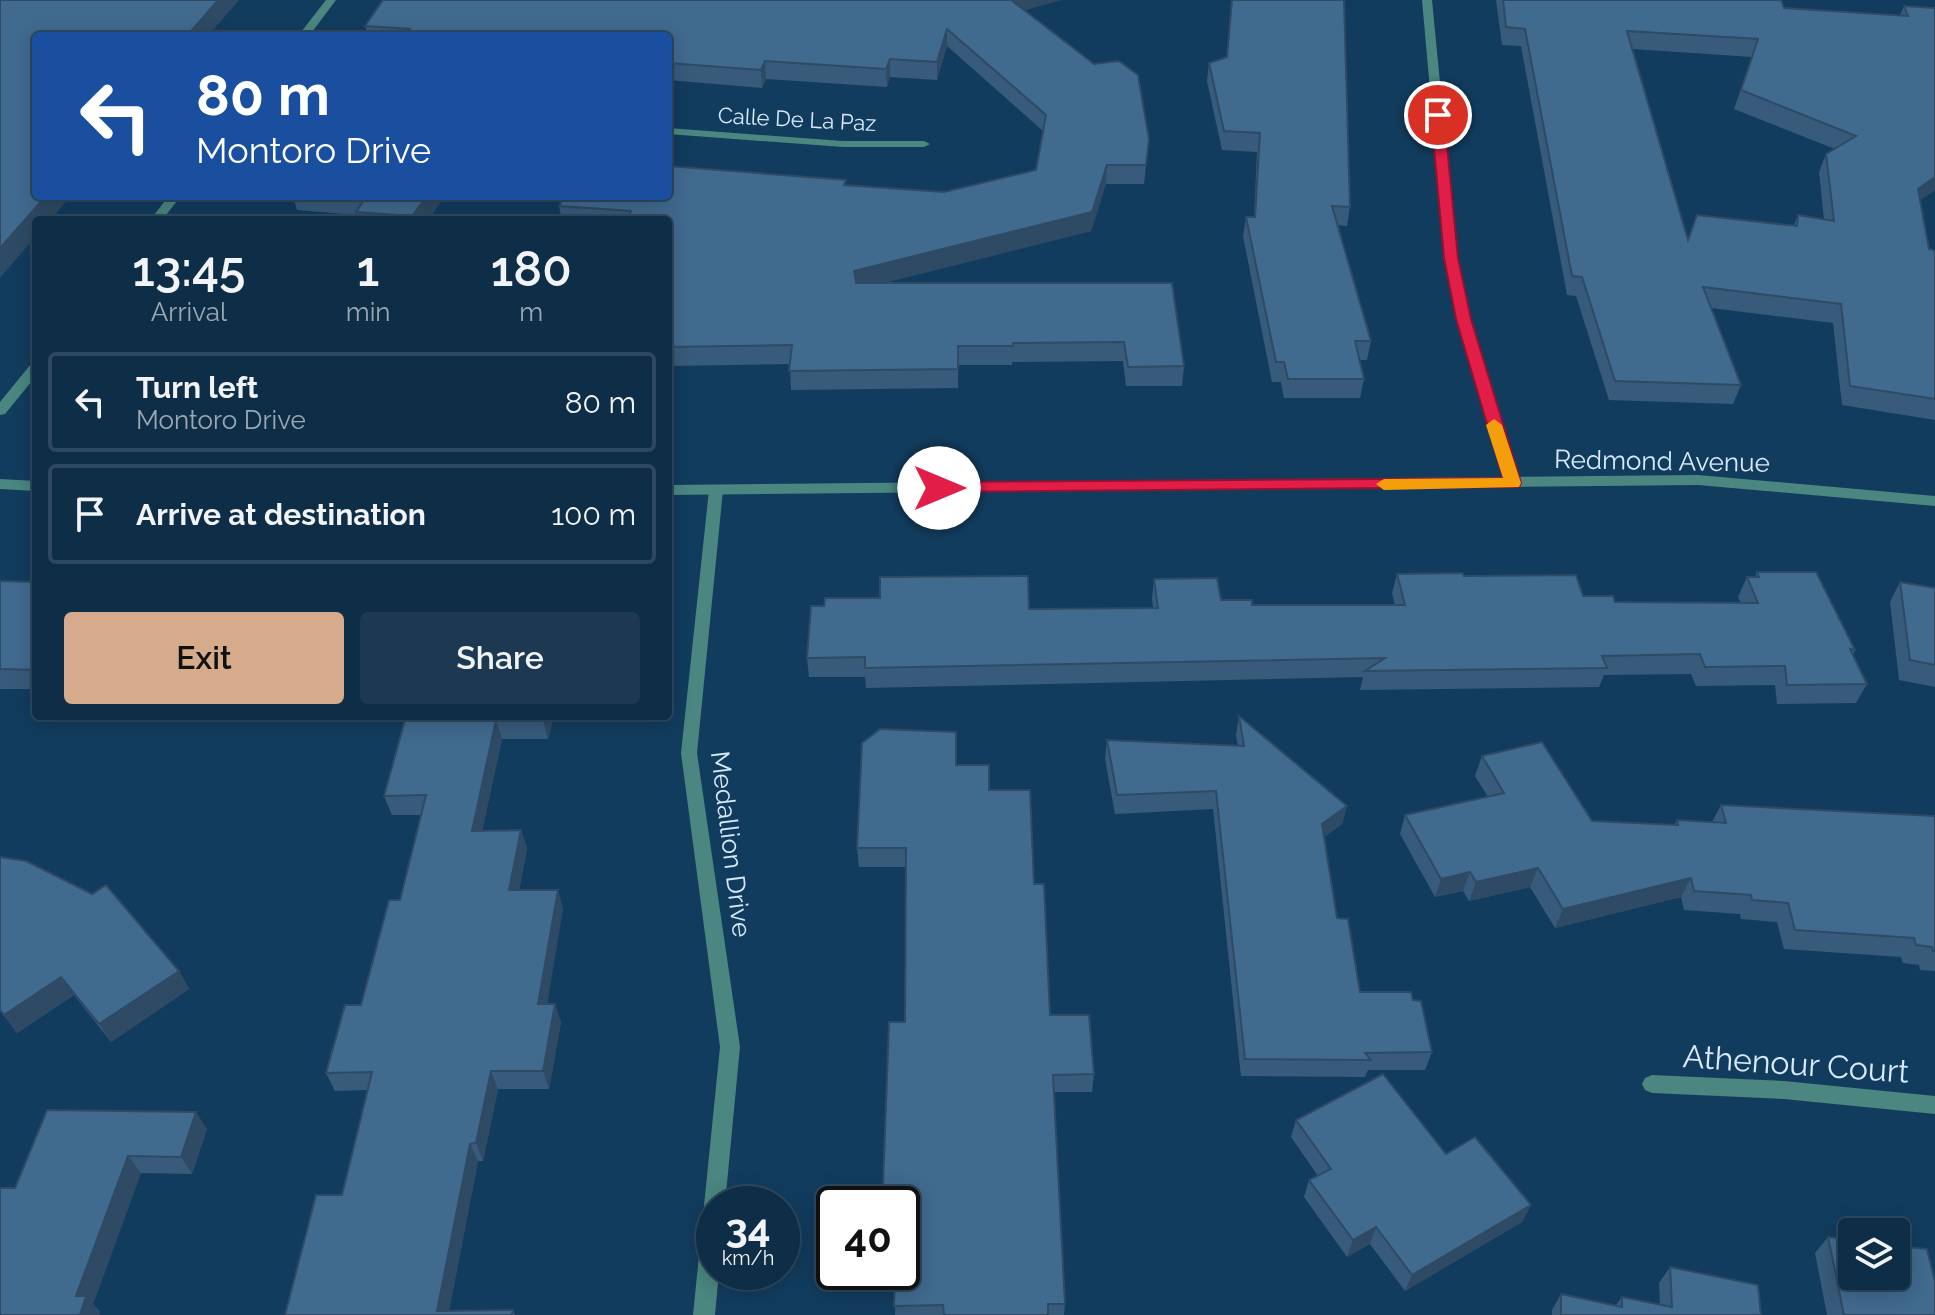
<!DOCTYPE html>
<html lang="en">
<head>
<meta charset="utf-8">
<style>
	:root { --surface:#0e2d46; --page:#1c3951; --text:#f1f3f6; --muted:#9ba8b3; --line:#2e495f; --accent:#d6ab8b }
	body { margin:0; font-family:Raleway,sans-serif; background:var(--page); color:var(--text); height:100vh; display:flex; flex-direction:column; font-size:30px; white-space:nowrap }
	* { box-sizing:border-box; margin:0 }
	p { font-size:26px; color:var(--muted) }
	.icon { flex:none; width:44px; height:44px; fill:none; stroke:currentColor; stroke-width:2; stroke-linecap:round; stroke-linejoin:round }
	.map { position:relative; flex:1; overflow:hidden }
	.side { position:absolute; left:32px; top:216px; width:640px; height:504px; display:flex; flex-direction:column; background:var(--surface); border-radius:8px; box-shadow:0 4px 20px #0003,0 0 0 2px var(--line) }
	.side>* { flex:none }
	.guide { position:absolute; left:32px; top:32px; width:640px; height:168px; border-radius:8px; box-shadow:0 4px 20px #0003,0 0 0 2px var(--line); background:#1a4fa0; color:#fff; overflow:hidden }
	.fabs { position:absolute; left:1838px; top:1218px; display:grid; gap:16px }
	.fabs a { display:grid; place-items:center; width:72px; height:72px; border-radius:8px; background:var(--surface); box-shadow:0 4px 20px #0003,0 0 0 2px var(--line); font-size:40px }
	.speed { position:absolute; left:696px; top:1186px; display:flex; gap:16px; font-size:40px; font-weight:700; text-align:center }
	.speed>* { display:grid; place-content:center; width:104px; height:104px; border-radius:50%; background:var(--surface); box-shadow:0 4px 20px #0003,0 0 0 2px var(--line); line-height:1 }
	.speed small { font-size:20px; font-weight:400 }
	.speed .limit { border:4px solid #111; border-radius:12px; background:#fff; color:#111 }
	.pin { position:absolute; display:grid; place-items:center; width:68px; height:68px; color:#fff; margin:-34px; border:4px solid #fff; border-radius:50%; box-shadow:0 2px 8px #0007 }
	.me { position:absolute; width:88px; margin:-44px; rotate:90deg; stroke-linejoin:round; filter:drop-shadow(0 0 6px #0008) }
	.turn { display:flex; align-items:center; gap:28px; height:168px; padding:0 32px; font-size:36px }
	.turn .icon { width:104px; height:104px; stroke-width:2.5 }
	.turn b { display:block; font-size:56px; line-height:68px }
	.eta { display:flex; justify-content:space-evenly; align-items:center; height:136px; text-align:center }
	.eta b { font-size:48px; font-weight:600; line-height:56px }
	.button { display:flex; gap:16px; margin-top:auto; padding:16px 32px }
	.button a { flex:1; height:92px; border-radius:8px; background:var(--accent); color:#111; font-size:32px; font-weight:600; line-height:92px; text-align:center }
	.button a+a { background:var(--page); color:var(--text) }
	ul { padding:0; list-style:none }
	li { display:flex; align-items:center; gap:24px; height:100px; margin:0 16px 12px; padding:0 16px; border:4px solid var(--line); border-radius:8px }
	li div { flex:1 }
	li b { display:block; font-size:30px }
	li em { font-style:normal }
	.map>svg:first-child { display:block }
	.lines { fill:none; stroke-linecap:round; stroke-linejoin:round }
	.minor { fill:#4b8680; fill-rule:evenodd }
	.tertiary { fill:#4b8680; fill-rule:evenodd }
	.wall { fill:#385b7b; fill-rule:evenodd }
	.shaded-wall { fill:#2e4a64 }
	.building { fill:#416a8f; stroke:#2e4a64; stroke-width:2; fill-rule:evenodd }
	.route { fill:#e11d48; stroke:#92132f; stroke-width:2 }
	.slow { fill:#f59e0b }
	.labels { text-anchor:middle; stroke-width:7; stroke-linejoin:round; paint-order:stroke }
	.far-street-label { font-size:22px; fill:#d8eafb; stroke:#123c5e }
	.street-label { font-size:26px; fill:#d8eafb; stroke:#123c5e }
	.near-street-label { font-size:32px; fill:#d8eafb; stroke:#123c5e }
</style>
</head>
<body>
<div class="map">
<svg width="1935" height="1315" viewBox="0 0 1935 1315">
	<rect width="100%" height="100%" fill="#123c5e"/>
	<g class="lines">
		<g class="minor">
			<polygon points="326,0 336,0 309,36 298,36"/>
			<polygon points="1422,0 1432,0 1457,258 1470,319 1520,483 1513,488 1506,483 1456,319 1445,258"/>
			<polygon points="668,128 843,141 924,141 930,144 924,147 843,147 668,134"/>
			<polygon points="169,196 181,196 162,220 150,220"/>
			<polygon points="36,363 36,376 5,414 0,415 0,402 31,364"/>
			<polygon points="716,485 723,490 697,753 740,1047 725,1204 714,1204 714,1272 719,1272 715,1315 693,1315 720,1047 681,753 709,490"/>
			<polygon points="1652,1075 1784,1081 1935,1096 1935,1114 1784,1099 1652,1093 1645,1090 1642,1084 1645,1078"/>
		</g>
		<g class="tertiary">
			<polygon points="1698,475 1935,496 1935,506 1698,485 668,495 668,485"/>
			<polygon points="0,479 36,481 36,491 0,489"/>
		</g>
	</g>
	<g class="wall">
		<polygon points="383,0 1061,0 1025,10 1149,139 1144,184 1106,184 1091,231 883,283 1172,283 1184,366 1182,386 1126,386 1123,361 1012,362 1012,365 958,365 958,388 791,390 790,364 668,366 668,220 562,220 559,206 846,185 944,192 1036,170 1043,131 947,46 937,80 890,77 887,87 766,79 762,88 668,80 668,36 368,36 365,26"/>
		<polygon points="1231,0 1344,0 1350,207 1347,226 1338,225 1371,341 1367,360 1359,360 1364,379 1360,398 1284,398 1281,382 1272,382 1243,236 1246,217 1254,217 1257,152 1222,150 1207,81 1209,63 1227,57"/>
		<path d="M1496,0H1781L1784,8L1900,15L1904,6L1935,8V190L1920,200L1929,249L1935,253V420L1842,405L1833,323L1711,308L1741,385L1733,404L1609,400L1576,296L1567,295L1521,46L1502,45ZM1633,49L1752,57L1734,109L1835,149L1826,154L1819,172L1824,219L1798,215L1794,225L1688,240Z"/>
		<polygon points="293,196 445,196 428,220 358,220 357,215 297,210"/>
		<polygon points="1757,572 1855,650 1853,655 1867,684 1856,703 1777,704 1775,685 1696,686 1691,674 1604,675 1599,687 1360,690 1363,677 866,688 865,677 809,677 807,658 1153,608 1152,599 1154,579 1221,600 1252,605 1395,605 1392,593 1397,574 1464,576 1615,602 1741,603 1738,597 1747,577 1755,577"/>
		<polygon points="0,581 36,582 36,689 0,689"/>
		<polygon points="1900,582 1935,588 1935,687 1899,680 1890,602"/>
		<polygon points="406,716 554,716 548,739 502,739 482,831 521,830 527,849 519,890 563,908 547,1004 561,1022 549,1089 498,1089 483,1161 478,1161 449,1311 513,1310 515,1315 285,1315 342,1195 367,1090 335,1091 326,1073 361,1005 400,900 421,815 392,815 384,796"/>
		<polygon points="1239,716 1347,806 1342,824 1324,837 1337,918 1360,992 1413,1000 1432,1052 1425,1070 1368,1070 1365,1077 1241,1076 1213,809 1115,814 1105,759 1107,740 1238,746 1236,735"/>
		<polygon points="1482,756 1592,821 1674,825 1677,820 1712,822 1721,805 1935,816 1935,971 1920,970 1919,965 1903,963 1901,957 1784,949 1777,922 1741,919 1740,914 1684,910 1681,897 1555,928 1530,887 1469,901 1463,891 1435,897 1400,834 1405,815 1488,797 1475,776"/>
		<polygon points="956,765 989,790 1034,884 1050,1015 1094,1074 1092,1092 1054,1092 1065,1304 1064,1315 895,1315 897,1203 884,1203 883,1186 905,1022 906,867 859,867 857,848"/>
		<polygon points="0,857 179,971 189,989 111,1042 74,995 17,1033 0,1010"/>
		<polygon points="1296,1120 1446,1154 1531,1205 1522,1222 1405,1291 1370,1244 1347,1257 1304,1197 1309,1180 1318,1176 1291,1137"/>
		<polygon points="207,1129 192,1174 141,1173 93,1304 100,1312 99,1315 15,1188"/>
		<polygon points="1828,1237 1935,1315 1827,1315 1815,1253"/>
		<polygon points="1670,1267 1761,1315 1552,1315 1552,1310 1561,1294 1616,1305 1622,1297 1660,1305 1659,1283"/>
	</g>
	<g class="shaded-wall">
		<polygon points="218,0 239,0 208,36 187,36"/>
		<polygon points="1008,0 1061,0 1008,15"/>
		<polygon points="947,29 947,46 937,80 937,62"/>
		<polygon points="890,59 890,77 887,87 886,69"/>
		<polygon points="765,61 766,79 762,88 761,70"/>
		<polygon points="1107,165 1106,184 1091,231 856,290 854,271"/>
		<polygon points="1935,177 1935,190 1910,207 1918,189"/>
		<polygon points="46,196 71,196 50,220 36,220 36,236 0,278 0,248"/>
		<polygon points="427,196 445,196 428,220 413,220 412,216"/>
		<polygon points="544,716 554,716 548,739 543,720"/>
		<polygon points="496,720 502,739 478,850 472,831"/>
		<polygon points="1347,806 1342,824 1318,842 1322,824"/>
		<polygon points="521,830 527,849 515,909 509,890"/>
		<polygon points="1538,868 1530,887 1469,901 1476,882"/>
		<polygon points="1470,872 1463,891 1435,897 1441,879"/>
		<polygon points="1691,878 1681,897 1555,928 1563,909"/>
		<polygon points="558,890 563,908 544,1022 538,1004"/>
		<polygon points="179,971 189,989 111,1042 99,1024"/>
		<polygon points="61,977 74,995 17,1033 4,1015"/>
		<polygon points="555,1004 561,1022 549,1089 543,1071"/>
		<polygon points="491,1071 498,1089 483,1161 476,1143"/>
		<polygon points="196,1112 207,1129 192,1174 181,1157"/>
		<polygon points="470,1144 478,1161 448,1315 437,1311"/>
		<polygon points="128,1156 141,1173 93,1304 100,1312 99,1315 80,1315 76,1296"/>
		<polygon points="1531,1205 1522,1222 1405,1291 1412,1275"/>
		<polygon points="1376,1227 1370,1244 1347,1257 1353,1240"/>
	</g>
	<g class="building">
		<polygon points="0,0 218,0 187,36 36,36 36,196 46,196 0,248"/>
		<polygon points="383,0 1011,0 1094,64 1119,61 1138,75 1149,139 1146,165 1107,165 1092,212 854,271 856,283 1172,283 1184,366 1128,367 1124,342 1013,343 1013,346 958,346 958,369 789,371 792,345 668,347 668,220 627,220 631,211 559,206 565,196 668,196 668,166 846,180 844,185 944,192 1036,170 1046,115 947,29 937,62 890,59 886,69 765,61 761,70 668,63 668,36 405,36 410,29 365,26"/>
		<polygon points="1232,0 1344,0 1350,207 1332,206 1371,341 1355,341 1364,379 1288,379 1284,362 1276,362 1246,217 1255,217 1260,133 1224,131 1209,63 1227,57"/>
		<path d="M1503,0H1781L1784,8L1908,16L1904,6L1935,8V177L1918,189L1929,249L1934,250L1935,253V399L1850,386L1841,304L1703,287L1741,385L1615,381L1582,277L1572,276L1525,29L1506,27ZM1627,31L1758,39L1741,90L1856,136L1826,154L1834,221L1798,215L1797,226L1697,215L1688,240Z"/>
		<polygon points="351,196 427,196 412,216 356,212 366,197"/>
		<polygon points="1757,572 1816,572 1855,650 1850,649 1867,684 1787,685 1785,666 1705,667 1700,654 1602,656 1607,668 1365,671 1385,658 865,668 865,657 807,658 811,606 824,606 825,598 880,598 880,577 1028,576 1029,609 1158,608 1154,579 1217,578 1221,600 1252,600 1252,605 1405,605 1397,574 1463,573 1464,576 1576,575 1583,596 1613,596 1615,602 1758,603 1747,577 1759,577"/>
		<polygon points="0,581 36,582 36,670 0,669"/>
		<polygon points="1900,582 1935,588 1935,665 1910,660"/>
		<polygon points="406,716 544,716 543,720 496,720 472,831 521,830 509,890 558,890 538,1004 555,1004 543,1071 491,1071 476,1143 470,1144 437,1311 513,1310 512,1315 285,1315 316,1195 342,1195 372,1072 326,1073 345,1005 361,1005 389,900 400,900 426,795 384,796"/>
		<polygon points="1239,716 1347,806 1322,824 1337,918 1348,919 1360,992 1411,992 1413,1000 1421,1001 1432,1052 1365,1053 1371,1060 1245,1059 1216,791 1117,795 1107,740 1244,746"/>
		<polygon points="880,729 956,732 956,765 989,765 989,790 1030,790 1034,884 1044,884 1050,1015 1089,1015 1094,1074 1053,1075 1065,1304 1048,1304 1048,1315 944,1315 943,1305 894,1306 895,1272 902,1272 902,1204 897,1204 898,1186 883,1186 889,1022 905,1022 906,848 857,848 862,743"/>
		<polygon points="1542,742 1592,821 1678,825 1677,820 1726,823 1721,805 1935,816 1935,951 1933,951 1932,947 1916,945 1914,938 1795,930 1788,903 1752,900 1751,895 1694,891 1691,878 1563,909 1538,868 1476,882 1470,872 1441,879 1405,815 1504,793 1482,756"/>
		<polygon points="0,857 26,861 92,894 106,885 179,971 99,1024 61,977 4,1015 0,1010"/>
		<polygon points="1383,1074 1446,1154 1475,1137 1531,1205 1412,1275 1376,1227 1353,1240 1309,1180 1331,1169 1296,1120"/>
		<polygon points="47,1110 196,1112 181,1157 128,1156 76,1296 86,1296 80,1315 0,1315 0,1188 15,1188"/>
		<polygon points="1828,1237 1852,1240 1852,1276 1896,1276 1896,1246 1927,1249 1935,1282 1935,1315 1844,1315"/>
		<polygon points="1670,1267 1758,1285 1761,1315 1561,1315 1561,1294 1622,1307 1622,1297 1672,1307"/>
	</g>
	<polygon class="route" points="1438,111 1444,115 1458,258 1471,319 1521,483 1519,487 933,492 933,484 939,482 1503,478 1456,319 1444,258 1431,115"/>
	<polygon class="slow" points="1494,419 1502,425 1521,483 1519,487 1384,490 1376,484 1384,479 1503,478 1486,425"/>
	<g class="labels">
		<g class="far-street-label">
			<text transform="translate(797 119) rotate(3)" y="8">Calle De La Paz</text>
		</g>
		<g class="street-label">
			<text transform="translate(1662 461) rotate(1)" y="9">Redmond Avenue</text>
			<text transform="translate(731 844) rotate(83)" y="9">Medallion Drive</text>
		</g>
		<g class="near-street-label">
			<text transform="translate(1796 1064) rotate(4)" y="11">Athenour Court</text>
		</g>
	</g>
</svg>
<div class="fabs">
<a><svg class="icon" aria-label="layers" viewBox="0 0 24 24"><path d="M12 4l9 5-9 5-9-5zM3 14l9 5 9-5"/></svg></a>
</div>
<div class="speed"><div>34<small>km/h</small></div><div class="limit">40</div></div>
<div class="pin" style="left:1438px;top:115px;background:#d93025"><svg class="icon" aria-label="arrive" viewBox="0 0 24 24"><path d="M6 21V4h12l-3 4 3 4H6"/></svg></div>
<svg class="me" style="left:939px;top:488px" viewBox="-20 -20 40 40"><circle r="19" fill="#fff"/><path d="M0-13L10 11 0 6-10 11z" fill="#e11d48"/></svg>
<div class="guide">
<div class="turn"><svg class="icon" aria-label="left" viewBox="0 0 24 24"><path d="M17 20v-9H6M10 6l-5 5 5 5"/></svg><div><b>80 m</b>Montoro Drive</div></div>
</div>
<section class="side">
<div class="eta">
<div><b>13:45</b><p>Arrival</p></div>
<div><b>1</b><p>min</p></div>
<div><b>180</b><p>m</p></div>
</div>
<ul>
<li><svg class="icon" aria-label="left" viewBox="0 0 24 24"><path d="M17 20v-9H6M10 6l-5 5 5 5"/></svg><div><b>Turn left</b><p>Montoro Drive</p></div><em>80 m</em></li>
<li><svg class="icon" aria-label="arrive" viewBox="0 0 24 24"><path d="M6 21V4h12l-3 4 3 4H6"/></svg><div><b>Arrive at destination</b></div><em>100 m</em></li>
</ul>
<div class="button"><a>Exit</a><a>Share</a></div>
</section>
</div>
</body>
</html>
